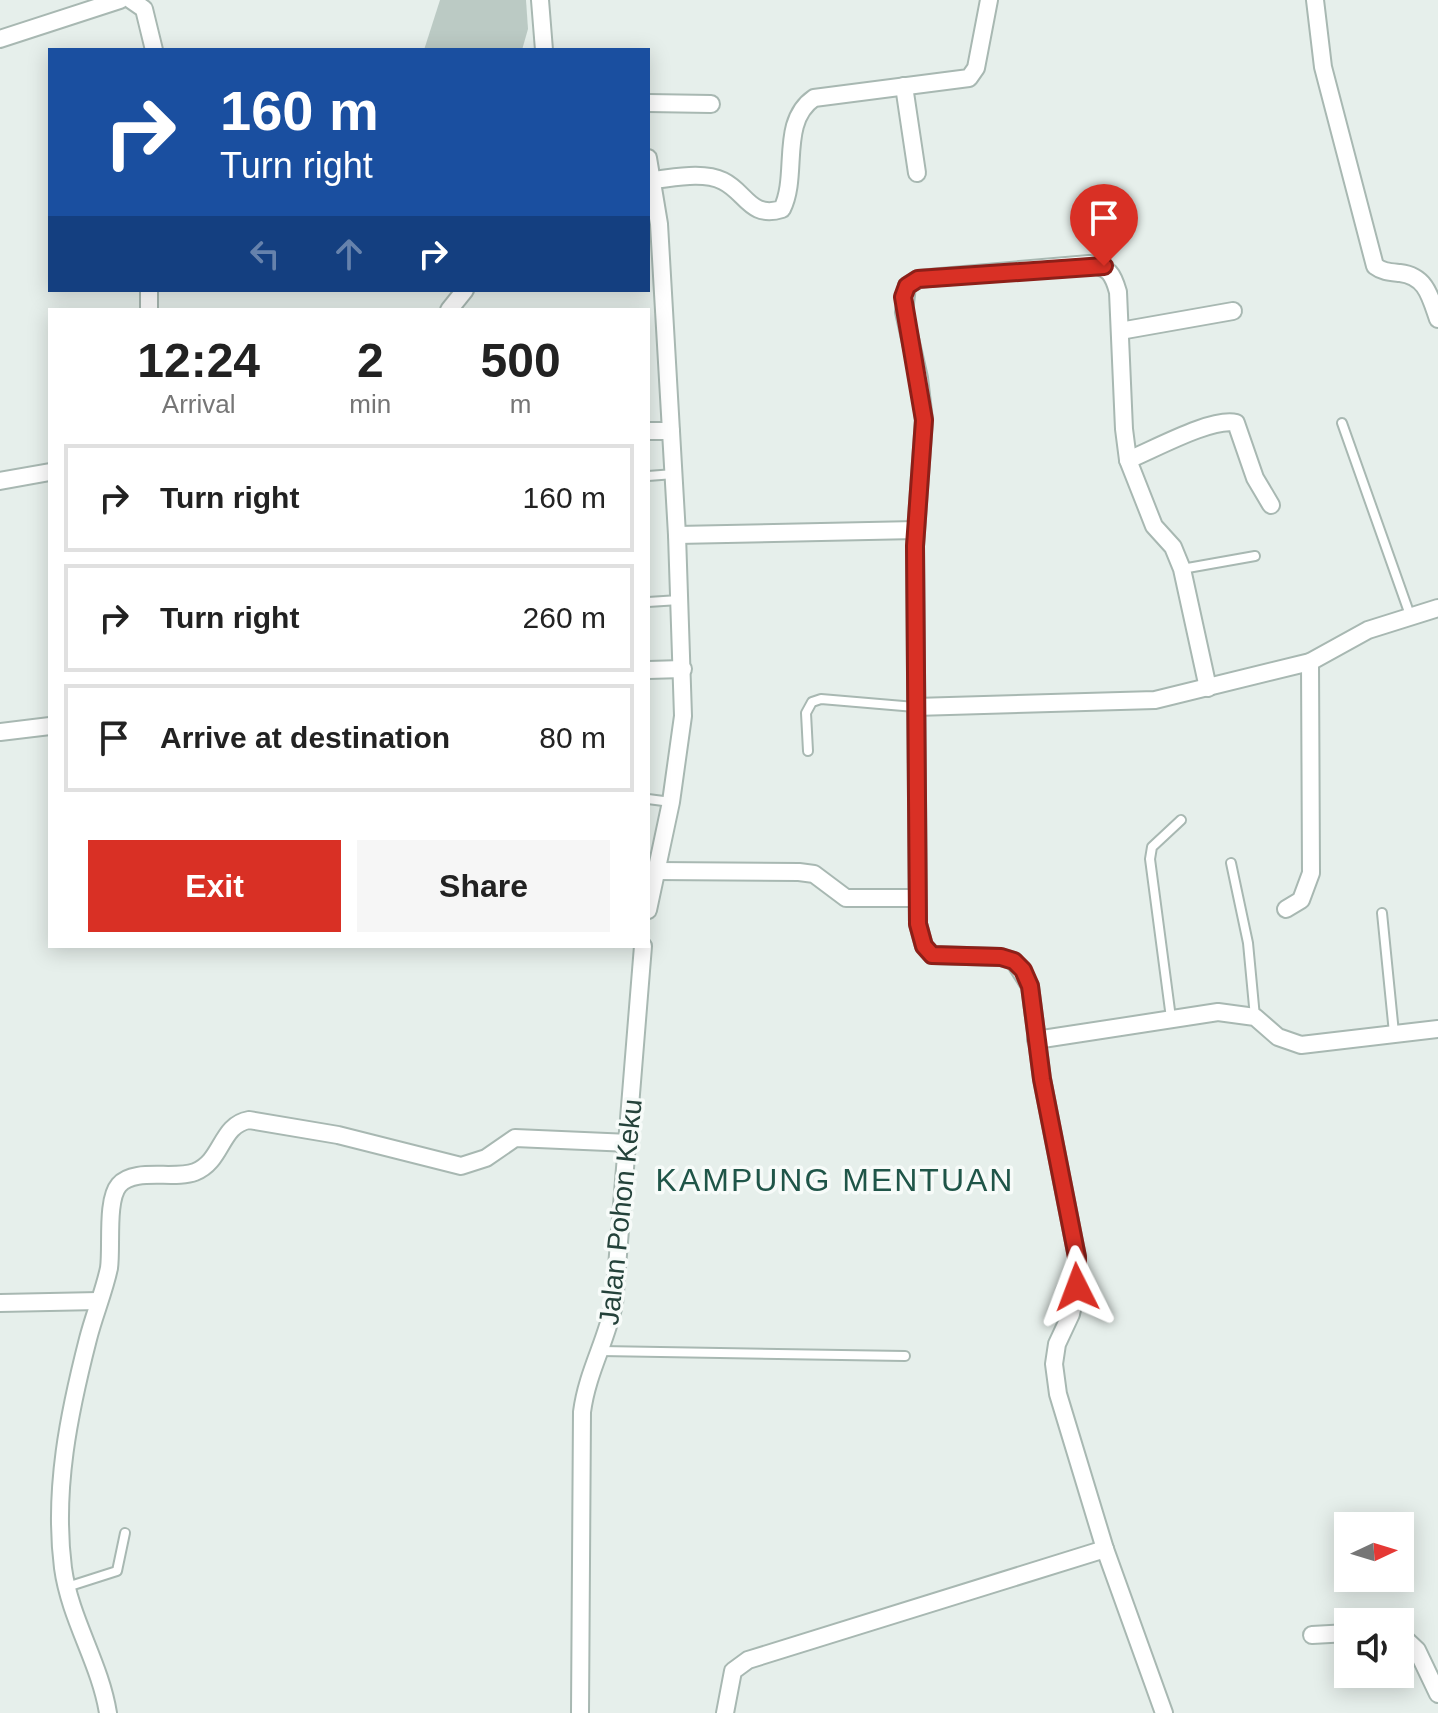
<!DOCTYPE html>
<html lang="en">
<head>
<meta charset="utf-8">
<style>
	:root { --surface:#fff; --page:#f6f6f6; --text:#222; --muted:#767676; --line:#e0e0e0; --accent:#d93025 }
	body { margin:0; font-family:Arial,sans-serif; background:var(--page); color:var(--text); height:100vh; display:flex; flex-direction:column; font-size:30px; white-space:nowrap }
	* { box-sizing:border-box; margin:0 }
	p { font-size:26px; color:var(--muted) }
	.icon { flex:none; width:44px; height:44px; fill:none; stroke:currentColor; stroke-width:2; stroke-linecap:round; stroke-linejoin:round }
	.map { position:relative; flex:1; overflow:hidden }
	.drawer { position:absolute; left:48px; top:308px; width:602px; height:640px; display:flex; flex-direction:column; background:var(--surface); border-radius:0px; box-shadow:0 4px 20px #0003 }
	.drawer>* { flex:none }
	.banner { position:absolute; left:48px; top:48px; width:602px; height:244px; border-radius:0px; box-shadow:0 4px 20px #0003; background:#1a4fa0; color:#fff; overflow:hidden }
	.needle { width:52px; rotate:86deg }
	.tools { position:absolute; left:1334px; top:1512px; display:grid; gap:16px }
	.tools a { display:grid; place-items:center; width:80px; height:80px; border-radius:0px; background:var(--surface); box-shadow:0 4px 20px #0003; font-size:40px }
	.pin { position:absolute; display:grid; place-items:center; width:68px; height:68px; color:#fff; margin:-82px -34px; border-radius:50% 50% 50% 0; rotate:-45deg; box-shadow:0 0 8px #0007 }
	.pin .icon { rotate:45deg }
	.me { position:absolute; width:88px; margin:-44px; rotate:357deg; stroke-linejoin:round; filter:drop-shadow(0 0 6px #0008) }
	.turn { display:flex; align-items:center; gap:28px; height:168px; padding:0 40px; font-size:36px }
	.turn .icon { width:104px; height:104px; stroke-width:2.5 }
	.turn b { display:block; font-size:56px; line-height:68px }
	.lanes { display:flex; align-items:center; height:76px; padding:0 40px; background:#0003; justify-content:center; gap:40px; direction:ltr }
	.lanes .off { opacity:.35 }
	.eta { display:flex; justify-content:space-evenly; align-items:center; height:136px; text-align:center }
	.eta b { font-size:48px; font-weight:800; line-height:56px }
	.action { display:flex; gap:16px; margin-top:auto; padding:16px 40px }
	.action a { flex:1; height:92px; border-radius:0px; background:var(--accent); color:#fff; font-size:32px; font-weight:800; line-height:92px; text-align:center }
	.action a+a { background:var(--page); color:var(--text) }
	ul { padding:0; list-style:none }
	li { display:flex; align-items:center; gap:24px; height:108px; margin:0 16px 12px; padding:0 24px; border:4px solid var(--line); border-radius:0px }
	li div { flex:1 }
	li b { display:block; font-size:30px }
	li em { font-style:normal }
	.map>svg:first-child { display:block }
	.building { fill:#bbcac4 }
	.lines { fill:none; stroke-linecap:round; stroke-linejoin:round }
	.service-casing { stroke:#a8b8b2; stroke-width:12 }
	.minor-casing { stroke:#a8b8b2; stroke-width:20 }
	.service { stroke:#fff; stroke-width:8 }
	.minor { stroke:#fff; stroke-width:16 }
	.route-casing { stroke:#8d1f18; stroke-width:20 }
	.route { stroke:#d93025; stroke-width:14 }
	.labels { text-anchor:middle; stroke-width:7; stroke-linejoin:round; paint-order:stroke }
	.street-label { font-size:28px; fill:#24423a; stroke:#f7fbf9 }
	.quarter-label { font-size:32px; letter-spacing:2px; fill:#1f5548; stroke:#f7fbf9 }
</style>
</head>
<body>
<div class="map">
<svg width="1438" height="1713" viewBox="0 0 1438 1713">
	<rect width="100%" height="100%" fill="#e6efeb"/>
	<polygon class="building" points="440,0 526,0 528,29 522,50 424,50"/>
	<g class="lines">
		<defs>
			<g id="service">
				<polyline points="1342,423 1410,615"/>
				<polyline points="648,476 674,474"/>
				<polyline points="1182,569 1255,556"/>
				<polyline points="648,602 679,600"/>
				<polyline points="808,751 806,713 812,702 821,699 915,707"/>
				<polyline points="648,799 671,802"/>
				<polyline points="1231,863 1248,943 1255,1017"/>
				<polyline points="1382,913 1394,1033"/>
				<polyline points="1171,1018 1150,859 1152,847 1181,820"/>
				<polyline points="601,1351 905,1356"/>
				<polyline points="67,1587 117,1571 125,1533"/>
			</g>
			<g id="minor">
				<polyline points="131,0 144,9 154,50"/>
				<polyline points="540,0 544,50"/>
				<path d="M1315,0L1323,67L1375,266C1383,272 1390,272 1400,273C1426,276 1430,296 1438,319"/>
				<polyline points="0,39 120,0"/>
				<polyline points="904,86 917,173"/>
				<polyline points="648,103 711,104"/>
				<polyline points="648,158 659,224 677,535 683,716 671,802 648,910"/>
				<path d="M653,180C673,178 703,171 723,181C746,192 750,219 782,209C799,175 779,122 814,98L969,78L976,68L989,0"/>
				<polyline points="149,310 149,290"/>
				<polyline points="449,310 465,290"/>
				<polyline points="1120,331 1233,311"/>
				<polyline points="648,431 671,431"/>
				<path d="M1128,460C1153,450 1212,417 1236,423L1255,478L1271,505"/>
				<polyline points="0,481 50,472"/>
				<polyline points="677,535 916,530"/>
				<polyline points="648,670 683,669"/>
				<polyline points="915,707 1155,700 1310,662 1368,630 1438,608"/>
				<polyline points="0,732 50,726"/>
				<polyline points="655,871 799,872 814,874 846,898 915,898"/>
				<polyline points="1286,909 1301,900 1311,873 1310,662"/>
				<polyline points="1036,1040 1218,1012 1255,1017 1278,1037 1301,1045 1438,1029"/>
				<polyline points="0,1303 99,1301"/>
				<polyline points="1400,1634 1417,1650 1438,1694"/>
				<polyline points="1312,1635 1348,1633"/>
				<path d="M108,1713C100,1663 70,1619 63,1568C53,1490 69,1413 88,1339C94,1315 104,1292 109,1268C112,1247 106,1200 119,1185C134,1167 174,1180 195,1172C223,1161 220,1125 249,1120L338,1135L461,1166L486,1158L515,1138L630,1143"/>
				<path d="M580,1713L582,1412C587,1373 606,1342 614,1304L643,946"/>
				<polyline points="725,1713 733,1671 748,1660 1105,1549"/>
				<path d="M1164,1713L1105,1549L1058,1394L1054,1364L1057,1344L1071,1314L1077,1287V1257L1042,1079L1030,986L1014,961L1001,957L932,955L924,946L918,924L915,546L924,420L919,378L904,312L907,286L918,279L1089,264C1109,267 1113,274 1118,292L1124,429L1128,460L1154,526L1173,547L1182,569L1208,688"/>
			</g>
		</defs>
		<use href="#service" class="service-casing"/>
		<use href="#minor" class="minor-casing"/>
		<use href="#service" class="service"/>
		<use href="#minor" class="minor"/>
	</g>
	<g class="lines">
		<defs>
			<polyline id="route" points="1077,1287 1077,1257 1042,1079 1030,986 1023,970 1014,961 1001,957 932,955 924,946 918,924 915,546 924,420 903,297 907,286 918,279 1104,266"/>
		</defs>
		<use href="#route" class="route-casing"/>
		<use href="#route" class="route"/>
	</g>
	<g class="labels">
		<g class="street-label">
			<text transform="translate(620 1212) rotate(-84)" y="10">Jalan Pohon Keku</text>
		</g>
		<g class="quarter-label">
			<text x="835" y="1191">KAMPUNG MENTUAN</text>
		</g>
	</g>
</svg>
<div class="tools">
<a><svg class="needle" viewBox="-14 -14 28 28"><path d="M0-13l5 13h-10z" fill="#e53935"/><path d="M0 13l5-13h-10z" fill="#767676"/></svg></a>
<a><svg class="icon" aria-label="sound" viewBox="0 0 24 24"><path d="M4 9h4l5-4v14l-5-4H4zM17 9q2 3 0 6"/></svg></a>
</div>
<div class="pin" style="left:1104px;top:266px;background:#d93025"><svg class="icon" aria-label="arrive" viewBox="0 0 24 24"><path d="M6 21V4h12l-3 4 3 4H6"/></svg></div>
<svg class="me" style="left:1077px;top:1287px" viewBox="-20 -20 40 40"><path d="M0-17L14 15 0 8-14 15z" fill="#d93025" stroke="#fff" stroke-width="4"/></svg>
<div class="banner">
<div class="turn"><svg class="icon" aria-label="right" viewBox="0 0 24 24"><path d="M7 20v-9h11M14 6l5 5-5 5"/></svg><div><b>160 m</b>Turn right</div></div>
<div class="lanes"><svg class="icon off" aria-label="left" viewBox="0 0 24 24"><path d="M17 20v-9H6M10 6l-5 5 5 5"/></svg><svg class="icon off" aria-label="ahead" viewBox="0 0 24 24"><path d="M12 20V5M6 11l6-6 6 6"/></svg><svg class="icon" aria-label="right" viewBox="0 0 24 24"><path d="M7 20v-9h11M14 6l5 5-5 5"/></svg></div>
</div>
<section class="drawer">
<div class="eta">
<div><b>12:24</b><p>Arrival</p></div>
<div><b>2</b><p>min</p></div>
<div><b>500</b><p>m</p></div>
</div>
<ul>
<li><svg class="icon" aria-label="right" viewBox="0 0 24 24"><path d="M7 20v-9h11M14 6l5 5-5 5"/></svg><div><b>Turn right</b></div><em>160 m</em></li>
<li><svg class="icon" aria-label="right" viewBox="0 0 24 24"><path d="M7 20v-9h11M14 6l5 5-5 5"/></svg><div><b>Turn right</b></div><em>260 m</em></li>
<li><svg class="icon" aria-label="arrive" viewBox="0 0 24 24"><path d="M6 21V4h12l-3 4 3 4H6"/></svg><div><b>Arrive at destination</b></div><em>80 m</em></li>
</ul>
<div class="action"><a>Exit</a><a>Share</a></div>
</section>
</div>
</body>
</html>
